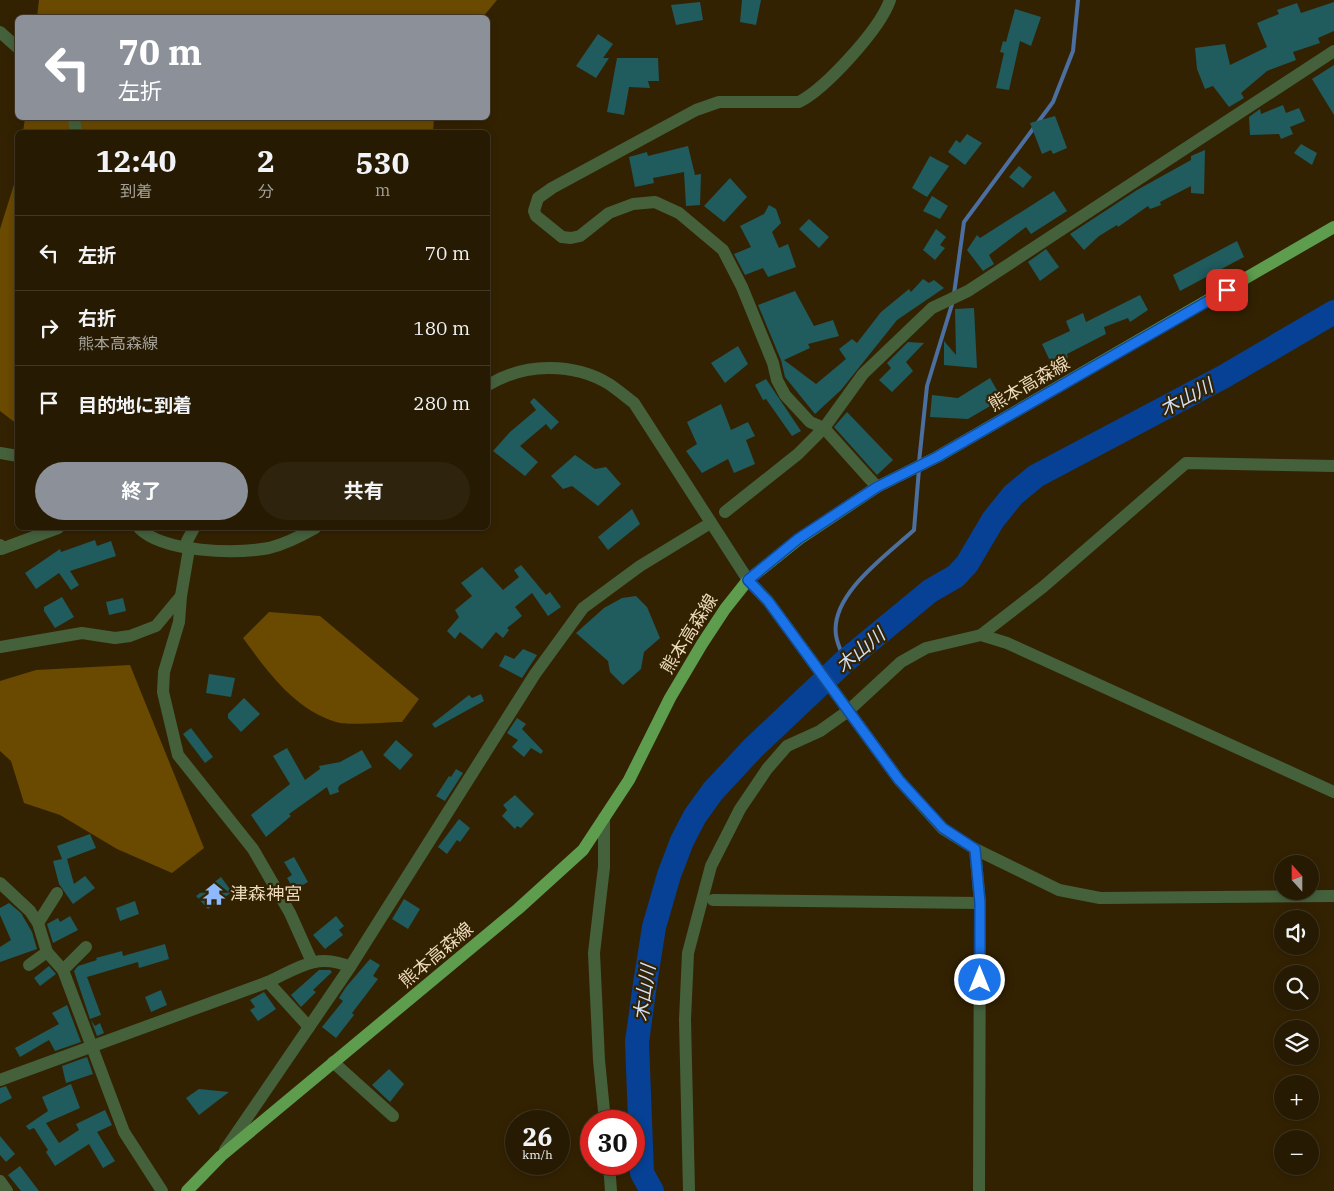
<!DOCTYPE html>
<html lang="ja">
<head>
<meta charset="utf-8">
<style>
	:root { --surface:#261a02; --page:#2e230c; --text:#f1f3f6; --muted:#a4a199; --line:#423824; --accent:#8c9099 }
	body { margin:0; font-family:"IBM Plex Serif","Noto Sans JP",serif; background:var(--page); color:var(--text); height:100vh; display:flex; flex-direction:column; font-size:19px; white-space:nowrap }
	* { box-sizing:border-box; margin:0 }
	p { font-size:16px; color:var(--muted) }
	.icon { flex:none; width:28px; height:28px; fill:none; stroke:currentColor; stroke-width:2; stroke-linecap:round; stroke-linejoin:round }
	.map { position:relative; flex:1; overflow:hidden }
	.drawer { position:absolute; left:15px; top:130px; width:475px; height:400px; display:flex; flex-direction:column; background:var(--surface); border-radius:8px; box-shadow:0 2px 8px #0003,0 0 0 1px var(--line) }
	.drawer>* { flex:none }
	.hud { position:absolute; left:15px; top:15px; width:475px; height:105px; border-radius:8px; box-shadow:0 2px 8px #0003,0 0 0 1px var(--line); background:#8c9099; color:#fff; overflow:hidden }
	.needle { width:32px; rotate:339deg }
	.tools { position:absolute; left:1274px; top:855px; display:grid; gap:10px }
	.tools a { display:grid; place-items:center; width:45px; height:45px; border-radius:50%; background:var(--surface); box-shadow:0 2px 8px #0003,0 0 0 1px var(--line); font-size:25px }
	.speed { position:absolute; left:505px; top:1110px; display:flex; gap:10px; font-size:25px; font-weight:700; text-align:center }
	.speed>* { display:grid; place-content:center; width:65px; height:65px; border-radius:50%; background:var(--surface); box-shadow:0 2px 8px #0003,0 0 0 1px var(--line); line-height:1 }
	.speed small { font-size:12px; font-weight:400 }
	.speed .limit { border:8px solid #d22; background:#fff; color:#111 }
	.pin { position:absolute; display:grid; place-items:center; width:42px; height:42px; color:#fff; margin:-21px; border-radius:10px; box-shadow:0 2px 8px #0006 }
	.me { position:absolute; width:55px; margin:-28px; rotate:0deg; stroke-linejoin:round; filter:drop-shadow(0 0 4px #0008) }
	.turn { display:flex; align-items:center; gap:18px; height:105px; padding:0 20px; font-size:22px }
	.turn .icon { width:65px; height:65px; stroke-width:2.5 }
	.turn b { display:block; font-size:35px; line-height:42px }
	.eta { display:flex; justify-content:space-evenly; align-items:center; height:85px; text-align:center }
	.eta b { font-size:30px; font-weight:700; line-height:35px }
	.cta { display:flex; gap:10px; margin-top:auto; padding:10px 20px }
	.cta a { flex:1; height:58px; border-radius:30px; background:var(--accent); color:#fff; font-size:20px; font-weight:700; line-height:58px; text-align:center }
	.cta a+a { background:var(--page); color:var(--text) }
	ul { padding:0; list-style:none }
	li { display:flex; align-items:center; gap:15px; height:75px; padding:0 20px; border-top:1px solid var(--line) }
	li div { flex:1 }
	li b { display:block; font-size:19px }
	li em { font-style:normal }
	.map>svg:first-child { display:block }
	.forest { fill:#6a4900 }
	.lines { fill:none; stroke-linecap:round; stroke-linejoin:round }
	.stream { stroke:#4b6fa1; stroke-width:4 }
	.river { stroke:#064195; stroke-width:24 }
	.building { fill:#205b5e }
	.minor { stroke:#44613c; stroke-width:12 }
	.tertiary { stroke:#44613c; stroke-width:12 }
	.primary { stroke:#5e9c4e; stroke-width:12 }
	.route-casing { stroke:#114b97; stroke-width:12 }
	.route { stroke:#1a73e8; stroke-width:9 }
	.labels { text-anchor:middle; stroke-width:4.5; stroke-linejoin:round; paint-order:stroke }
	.street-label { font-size:18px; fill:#eddabd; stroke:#332202 }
	.poi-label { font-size:18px; fill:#eddabd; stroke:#332202; text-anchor:start }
	.water-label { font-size:19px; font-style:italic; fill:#d0dff6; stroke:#332202 }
</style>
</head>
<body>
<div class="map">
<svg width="1334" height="1191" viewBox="0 0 1334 1191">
	<rect width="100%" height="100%" fill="#332202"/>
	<g class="forest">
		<polygon points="39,0 497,0 482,18 37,17"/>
		<polygon points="25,118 434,118 433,132 23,132"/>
		<polygon points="17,175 18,424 17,424 0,411 0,229"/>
		<path d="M269,612L320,616L419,699L402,722C387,722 349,726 336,722C294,709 268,672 243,638Z"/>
		<polygon points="130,665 204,848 172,873 117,849 60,815 24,803 11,761 0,751 0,681 36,670"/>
	</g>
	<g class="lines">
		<g class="stream">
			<polyline points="954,294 964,222 1053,102 1073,51 1078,0"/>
			<polyline points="919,462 927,386 953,301"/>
			<path d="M845,661C842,653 837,644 836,635C830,594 888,554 914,530L919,469"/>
		</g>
		<polyline class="river" points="652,1191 642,1173 637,1042 645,984 654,927 669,875 682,841 695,816 713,791 753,748 845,661 930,591 956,576 967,564 993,520 1013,495 1036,476 1223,377 1334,312"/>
	</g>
	<g class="building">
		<polygon points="742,0 761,0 756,25 740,22"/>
		<polygon points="700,2 703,20 676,25 671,5"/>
		<polygon points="1334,2 1334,31 1318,38 1320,43 1293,52 1296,60 1267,71 1241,93 1244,98 1229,107 1213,86 1205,89 1197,69 1195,48 1225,44 1230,65 1267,47 1257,23 1279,14 1277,10 1297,3 1301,13"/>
		<polygon points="1015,9 1041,17 1031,46 1020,41 1009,90 996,88 1004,53 1000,52 1003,41 1006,42"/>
		<polygon points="598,34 613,44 603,58 609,58 596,78 576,66"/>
		<polygon points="617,58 658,58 659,81 648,81 650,88 629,87 624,115 607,112"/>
		<polygon points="1334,65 1334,115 1312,79"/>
		<polygon points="1283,105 1286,113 1299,108 1305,121 1290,127 1293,134 1281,139 1279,134 1250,135 1249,117 1260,109 1261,114"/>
		<polygon points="1055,116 1067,148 1053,154 1051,150 1042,154 1030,123"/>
		<polygon points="967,134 982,143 965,165 948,152 956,140 960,143"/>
		<polygon points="1301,144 1317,153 1312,165 1294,153"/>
		<polygon points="688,146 695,175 701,174 700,205 686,206 684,172 653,178 654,183 635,187 629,157 647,152 648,156"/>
		<polygon points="1205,150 1204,194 1191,193 1191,186 1160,202 1161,205 1150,209 1148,206 1118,227 1117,225 1099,236 1084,250 1070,234 1137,190 1191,160 1191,156"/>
		<polygon points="930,156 949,166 927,197 912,188"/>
		<polygon points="1019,166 1032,177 1023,188 1009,177"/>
		<polygon points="730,178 747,197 724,222 704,206"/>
		<polygon points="1054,191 1067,211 1031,234 1026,227 989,255 994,264 983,271 967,250 977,235 980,238"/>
		<polygon points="932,196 948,206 940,219 923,211"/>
		<polygon points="769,205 776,209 781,223 772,232 779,248 788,244 796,267 768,277 763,268 745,275 734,254 751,247 740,226 764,214"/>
		<polygon points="809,219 829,237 819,248 799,229"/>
		<polygon points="936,229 946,237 940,245 945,248 935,260 923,250"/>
		<polygon points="1237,241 1244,257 1180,291 1173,275"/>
		<polygon points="1046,249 1059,267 1040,281 1028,262"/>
		<polygon points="923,279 929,283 934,280 944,288 897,320 841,390 815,414 785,377 781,360 758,305 795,291 814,326 833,320 839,336 808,344 810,348 784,360 816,384 846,359 839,349 852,339 857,343 881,312 909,289 911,292"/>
		<polygon points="1140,295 1148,310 1130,322 1128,318 1104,327 1106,334 1067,354 1068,358 1051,363 1042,344 1070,331 1066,321 1083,313 1086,322"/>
		<polygon points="974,308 977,368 944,365 944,341 956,355 955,309"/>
		<polygon points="908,342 924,343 906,362 913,371 892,392 879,380 891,368 887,363"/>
		<polygon points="738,346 748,364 725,383 711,363"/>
		<polygon points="990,378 1002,399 968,419 930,417 932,395 958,398"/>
		<polygon points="766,379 801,431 792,436 766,399 763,400 755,385"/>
		<polygon points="534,398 559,422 551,430 546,424 520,446 538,462 525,476 493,451 510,432 536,410 530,402"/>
		<polygon points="721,404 731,430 748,422 755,436 746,440 755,464 734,473 728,459 702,473 686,451 697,444 687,422"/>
		<polygon points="847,412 893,460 877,475 834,427"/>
		<polygon points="575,455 595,469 606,467 621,484 598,506 572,486 563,489 551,476"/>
		<polygon points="632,509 640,524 608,550 598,537"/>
		<polygon points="95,540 97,546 111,541 116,556 70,571 79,585 71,590 59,573 36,589 25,573 60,549 61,552"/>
		<polygon points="521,565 546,595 550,592 561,607 548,616 532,593 515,607 522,616 507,628 509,630 503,638 496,632 482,649 460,632 455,639 447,631 459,617 455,610 472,596 461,583 482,567 503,590 519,577 514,570"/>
		<polygon points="636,596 647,607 660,638 644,652 641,669 623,685 610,672 608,661 576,633 604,608 622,598"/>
		<polygon points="62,597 74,617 55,628 44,611 44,607"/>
		<polygon points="123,598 126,611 109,615 106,602"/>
		<polygon points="523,649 537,655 522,678 499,666 505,655 514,659"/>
		<polygon points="209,674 235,678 231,697 206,693"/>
		<polygon points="481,694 484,701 435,728 432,724 469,695 472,698"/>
		<polygon points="244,698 260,714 241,732 228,718 228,714"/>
		<polygon points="517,718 526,724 522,729 543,751 541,754 531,748 524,757 512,747 518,740 507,733"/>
		<polygon points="191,728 213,757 205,763 183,734"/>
		<polygon points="396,740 413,755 400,770 383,755"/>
		<polygon points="287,748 305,780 320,769 319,766 340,762 362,750 372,767 340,785 338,788 339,792 330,795 327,787 289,814 291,816 266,837 251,815 290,784 273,756"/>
		<polygon points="456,769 463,773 445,801 436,796 449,776 451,777"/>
		<polygon points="515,795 534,814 521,828 517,826 515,829 502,816 507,810 503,805"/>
		<polygon points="459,819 470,828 460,842 457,840 447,854 438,847"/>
		<polygon points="90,834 96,848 67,859 74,884 85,876 95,888 73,904 59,884 53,861 62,859 57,846"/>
		<polygon points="294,857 308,882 294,890 287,878 292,875 284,862"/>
		<polygon points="221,877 232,892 208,909 196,896"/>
		<polygon points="404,899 420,909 408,929 392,919"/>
		<polygon points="135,901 139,914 120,921 116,908"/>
		<polygon points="9,903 21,913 32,932 37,949 0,962 0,947 11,940 0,915 0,908"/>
		<polygon points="70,916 78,930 53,943 47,924 58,918 60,922"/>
		<polygon points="336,916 344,926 339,930 343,935 325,949 313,935"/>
		<polygon points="165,944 169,959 139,968 138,962 87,977 101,1015 90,1019 74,971 78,966 97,960 96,958 122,951 123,956"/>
		<polygon points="370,959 380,965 373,976 378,979 352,1013 354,1015 336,1038 322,1027 343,1001 339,998 346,987"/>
		<polygon points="49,966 56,974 40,986 34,978"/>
		<polygon points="319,970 330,970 332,972 313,990 316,992 301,1007 291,995"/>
		<polygon points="161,990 167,1005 151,1012 145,997"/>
		<polygon points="264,992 276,1009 258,1021 250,1010 255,1007 250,1000"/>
		<polygon points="67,1005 81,1042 55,1051 49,1040 20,1057 15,1048 59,1024 52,1013"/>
		<polygon points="91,1020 95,1026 100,1023 104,1033 97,1036"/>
		<polygon points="87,1057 93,1074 66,1083 62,1066"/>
		<polygon points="389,1069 404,1084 390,1102 372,1085"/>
		<polygon points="71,1084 80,1108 46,1123 59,1143 79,1130 76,1124 105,1110 112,1125 97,1132 115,1161 103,1168 89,1144 55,1166 46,1152 48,1150 34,1128 29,1130 26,1126 48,1111 42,1097"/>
		<polygon points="6,1086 12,1098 0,1104 0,1088"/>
		<polygon points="199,1089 229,1092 199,1115 186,1098"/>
		<polygon points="0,1136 15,1154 6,1162 0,1155"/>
		<polygon points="20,1166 39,1191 21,1191 8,1175"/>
	</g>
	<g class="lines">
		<g class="minor">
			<polyline points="0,32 18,48"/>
			<polyline points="74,118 76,132"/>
			<path d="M877,487L824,428L810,422L785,395L777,380L773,363L742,287L723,250L679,213L655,202L633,204L609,213L580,236L571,238L562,237L536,216L534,211L538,198L552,188L696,110L719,102H799C826,88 880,29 890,0"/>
			<polyline points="725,512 798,454 824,428 863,374 932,308 968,291 1334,51"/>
			<polyline points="0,545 1,549 58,528"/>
			<polyline points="181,596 179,622 164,672 163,692 178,755 253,849 290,913 312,962"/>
			<polyline points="981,635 1007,643 1334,792"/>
			<polyline points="0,647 82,633 115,638 130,636 156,626 181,596 189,549 187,541 194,528"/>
			<polyline points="604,818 604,867 594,953 599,1060 605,1121"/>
			<polyline points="975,849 980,903 979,1191"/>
			<polyline points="0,883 30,911 38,923 47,952 63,970 124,1132 162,1191"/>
			<polyline points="713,900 980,903"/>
			<polyline points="38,923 57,893"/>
			<polyline points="29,965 47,952"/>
			<polyline points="63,970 86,947"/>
			<path d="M268,982C298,968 317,952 350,967"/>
			<polyline points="333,1062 393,1116"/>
			<polyline points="0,1080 268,982 309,1027"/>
			<polyline points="225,1150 350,967 535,674 583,608 640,566 704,527"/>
			<polyline points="609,1164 611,1191"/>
			<polyline points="0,1181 7,1191"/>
			<polyline points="689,1191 685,1020 688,953 711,866 740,809 767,769 787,746 820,731 848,711 901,662 926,648 981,635 1043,587 1186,463 1334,466"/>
		</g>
		<g class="tertiary">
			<path d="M488,385C524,363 573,362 609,384C618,390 626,397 634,403L748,580L768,601L899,780L943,829L975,849L1059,890L1100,898L1334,896"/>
			<polyline points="0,453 18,456"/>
			<path d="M139,528C164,553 236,554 269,548C285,544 301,536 315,528"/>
		</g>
		<polyline class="primary" points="187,1191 221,1156 518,909 583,850 629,780 670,698 702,644 725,609 748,580 799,539 877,487 937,457 1334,227"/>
	</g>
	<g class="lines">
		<defs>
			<polyline id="route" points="980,980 980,903 975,849 943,828 899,780 768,601 748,580 798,539 877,487 937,457 1227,290"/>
		</defs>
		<use href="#route" class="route-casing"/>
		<use href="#route" class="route"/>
	</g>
	<defs>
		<symbol id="temple-bare" viewBox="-9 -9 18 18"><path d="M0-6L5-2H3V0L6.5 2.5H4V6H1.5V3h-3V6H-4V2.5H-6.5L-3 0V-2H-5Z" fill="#8eb9fd" stroke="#332202" stroke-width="2.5" paint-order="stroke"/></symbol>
	</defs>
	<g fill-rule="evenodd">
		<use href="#temple-bare" x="198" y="878" width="32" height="32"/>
	</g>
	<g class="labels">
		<g class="street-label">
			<text transform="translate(1029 384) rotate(-30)" y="6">熊本高森線</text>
			<text transform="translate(689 634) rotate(-58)" y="6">熊本高森線</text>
			<text transform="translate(436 955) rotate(-40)" y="6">熊本高森線</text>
		</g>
		<g class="poi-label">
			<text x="230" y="900">津森神宮</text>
		</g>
		<g class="water-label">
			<text transform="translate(1186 397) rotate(-28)" y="7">木山川</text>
			<text transform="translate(860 650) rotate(-40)" y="7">木山川</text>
			<text transform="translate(644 993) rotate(-82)" y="7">木山川</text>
		</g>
	</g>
</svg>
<div class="tools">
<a><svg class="needle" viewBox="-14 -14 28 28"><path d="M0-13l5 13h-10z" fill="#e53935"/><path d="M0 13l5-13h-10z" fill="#a4a199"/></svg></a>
<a><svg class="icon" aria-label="sound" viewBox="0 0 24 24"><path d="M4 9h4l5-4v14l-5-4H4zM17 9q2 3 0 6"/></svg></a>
<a><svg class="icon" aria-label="search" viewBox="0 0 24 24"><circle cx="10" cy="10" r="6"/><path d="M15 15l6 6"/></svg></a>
<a><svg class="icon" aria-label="layers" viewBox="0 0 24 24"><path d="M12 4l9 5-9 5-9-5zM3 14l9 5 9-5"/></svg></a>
<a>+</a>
<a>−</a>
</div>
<div class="speed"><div>26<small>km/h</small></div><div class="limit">30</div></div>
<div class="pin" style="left:1227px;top:290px;background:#d93025"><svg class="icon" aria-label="arrive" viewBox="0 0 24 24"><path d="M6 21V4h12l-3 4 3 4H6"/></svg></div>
<svg class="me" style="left:980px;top:980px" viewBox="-20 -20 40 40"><circle r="17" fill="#1a73e8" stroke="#fff" stroke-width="3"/><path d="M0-11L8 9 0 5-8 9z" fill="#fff"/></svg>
<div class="hud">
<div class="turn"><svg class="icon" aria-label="left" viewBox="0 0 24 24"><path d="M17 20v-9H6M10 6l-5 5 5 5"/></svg><div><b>70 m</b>左折</div></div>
</div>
<section class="drawer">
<div class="eta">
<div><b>12:40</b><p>到着</p></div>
<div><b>2</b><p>分</p></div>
<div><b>530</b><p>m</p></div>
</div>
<ul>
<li><svg class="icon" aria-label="left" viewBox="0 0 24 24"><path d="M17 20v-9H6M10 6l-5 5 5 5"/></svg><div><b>左折</b></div><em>70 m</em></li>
<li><svg class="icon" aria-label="right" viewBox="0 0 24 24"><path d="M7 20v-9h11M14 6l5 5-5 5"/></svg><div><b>右折</b><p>熊本高森線</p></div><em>180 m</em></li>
<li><svg class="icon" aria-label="arrive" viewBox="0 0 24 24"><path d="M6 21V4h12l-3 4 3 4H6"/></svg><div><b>目的地に到着</b></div><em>280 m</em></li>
</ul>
<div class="cta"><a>終了</a><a>共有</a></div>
</section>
</div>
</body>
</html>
